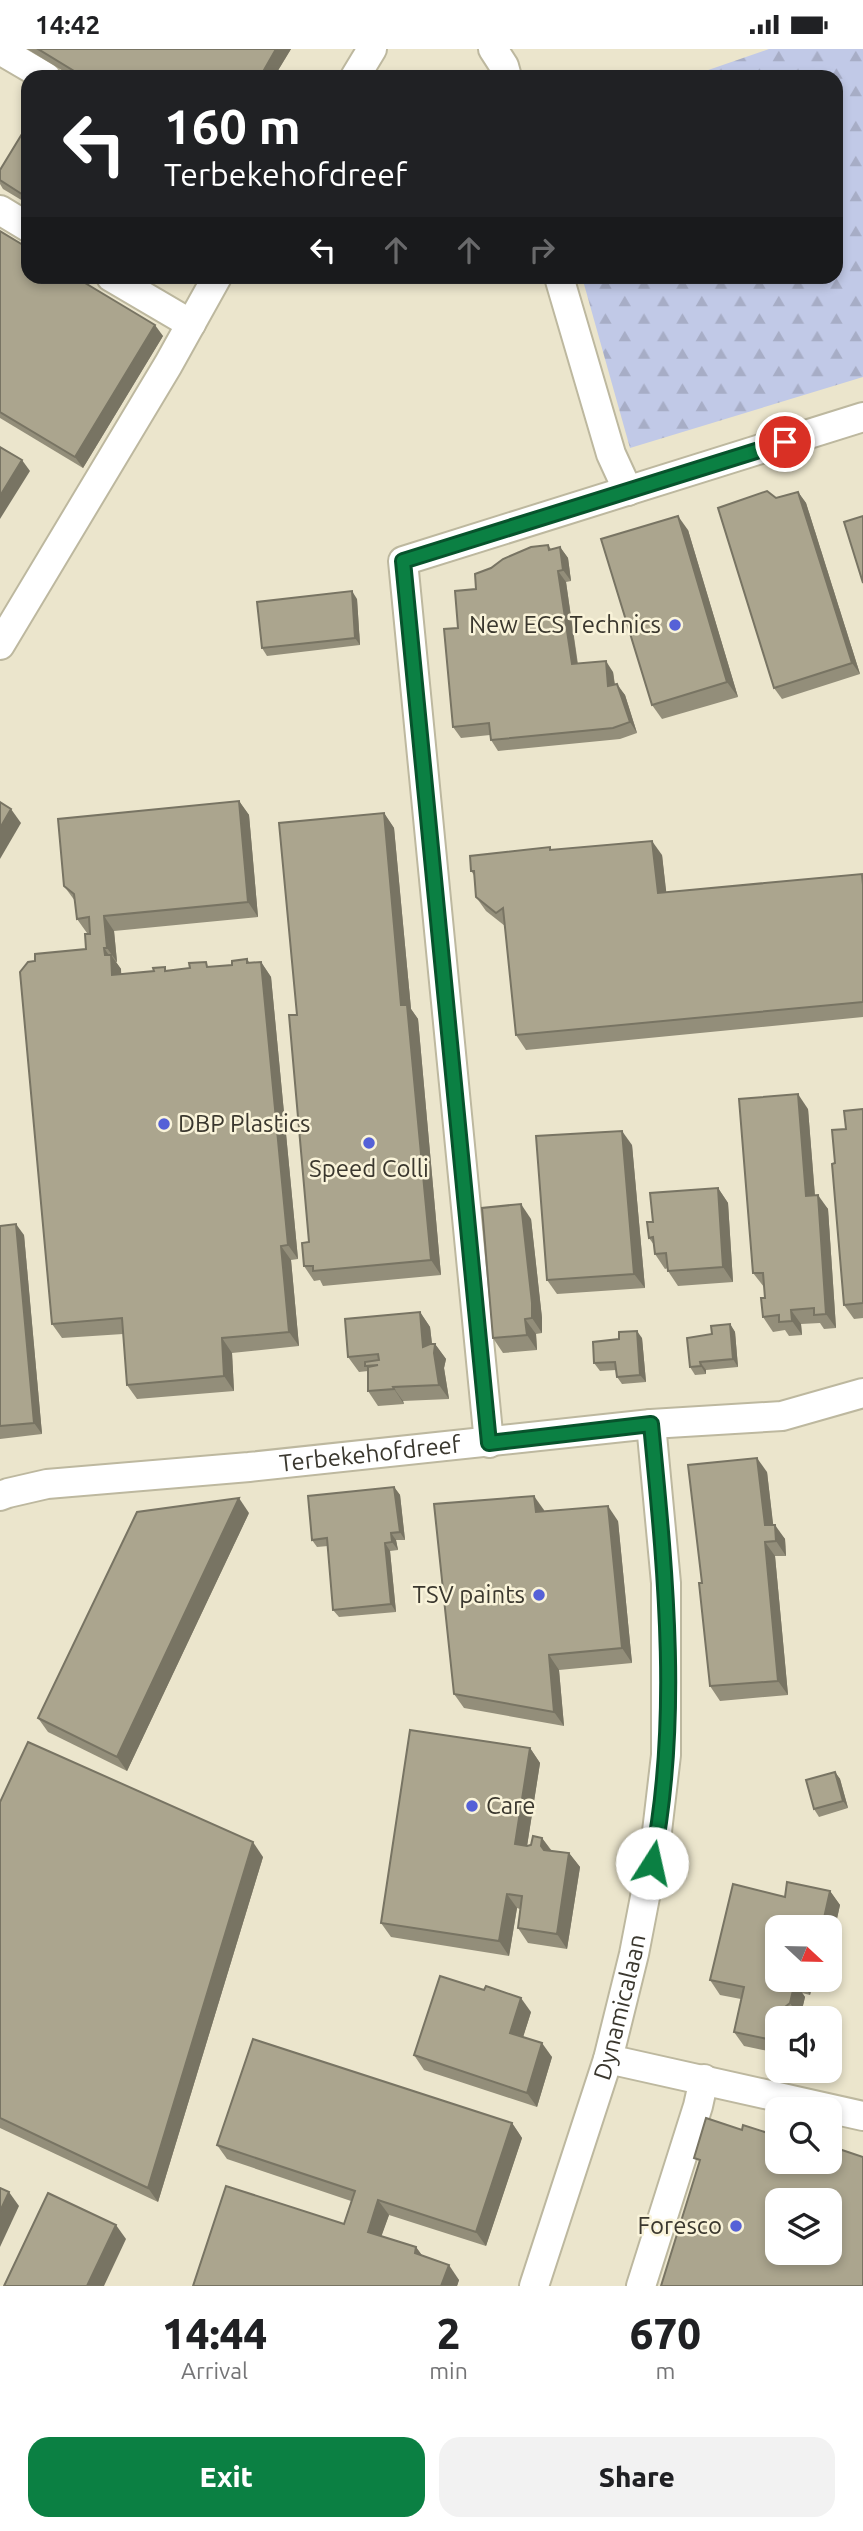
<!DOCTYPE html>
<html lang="en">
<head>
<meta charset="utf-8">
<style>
	:root { --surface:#fff; --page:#f2f2f2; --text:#202124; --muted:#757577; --accent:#0b8043 }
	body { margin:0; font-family:Ubuntu,sans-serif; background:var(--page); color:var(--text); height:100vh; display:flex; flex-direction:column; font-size:26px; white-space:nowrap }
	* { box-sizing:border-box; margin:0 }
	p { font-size:23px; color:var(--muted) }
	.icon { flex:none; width:38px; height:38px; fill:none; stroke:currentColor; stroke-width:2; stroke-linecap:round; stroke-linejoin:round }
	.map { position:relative; height:2237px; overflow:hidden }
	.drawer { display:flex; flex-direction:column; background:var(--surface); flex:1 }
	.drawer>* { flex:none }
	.top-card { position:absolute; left:21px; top:21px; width:822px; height:214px; border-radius:21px; box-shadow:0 4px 10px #0003; background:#202124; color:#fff; overflow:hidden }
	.needle { width:46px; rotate:112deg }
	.tools { position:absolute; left:765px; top:1866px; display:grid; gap:14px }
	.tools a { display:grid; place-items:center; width:77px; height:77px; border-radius:14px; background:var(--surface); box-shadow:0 4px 10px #0003; font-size:35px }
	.pin { position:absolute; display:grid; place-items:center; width:60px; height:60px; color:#fff; margin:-30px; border:4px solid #fff; border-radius:50%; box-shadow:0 2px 7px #0007 }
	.me { position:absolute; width:77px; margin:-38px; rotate:10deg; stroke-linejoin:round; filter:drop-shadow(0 0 5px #0008) }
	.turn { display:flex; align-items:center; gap:24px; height:147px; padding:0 28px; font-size:32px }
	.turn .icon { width:91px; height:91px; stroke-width:2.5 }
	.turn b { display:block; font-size:49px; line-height:60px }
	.lanes { display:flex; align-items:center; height:66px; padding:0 28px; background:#0003; justify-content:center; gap:35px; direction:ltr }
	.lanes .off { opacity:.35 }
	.eta { display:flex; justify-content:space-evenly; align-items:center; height:119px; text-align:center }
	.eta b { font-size:42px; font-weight:800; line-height:49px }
	.action { display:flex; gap:14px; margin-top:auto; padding:14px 28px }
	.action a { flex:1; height:80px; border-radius:21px; background:var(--accent); color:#fff; font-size:28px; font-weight:800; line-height:80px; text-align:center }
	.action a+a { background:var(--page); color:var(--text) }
	.status { display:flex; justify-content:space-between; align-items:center; height:49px; padding:0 35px; background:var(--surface); direction:ltr }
	.status svg { height:19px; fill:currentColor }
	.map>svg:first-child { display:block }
	.forest { fill:url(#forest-firs) }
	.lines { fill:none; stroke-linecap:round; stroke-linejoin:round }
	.minor-casing { stroke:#bdb89f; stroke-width:32 }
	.minor { stroke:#fff; stroke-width:28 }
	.wall { fill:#938e7a }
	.shaded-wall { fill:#787463 }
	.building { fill:#aba58e; stroke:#787463; stroke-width:2; fill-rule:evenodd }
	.route-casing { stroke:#07532c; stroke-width:18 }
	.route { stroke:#0b8043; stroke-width:12 }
	.poi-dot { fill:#5561d7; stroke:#f9f3d9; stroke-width:2.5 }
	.labels { text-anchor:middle; stroke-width:5; stroke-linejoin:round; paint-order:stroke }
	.poi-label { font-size:24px; fill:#3a372e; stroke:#f9f3d9; text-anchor:end }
	.street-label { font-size:24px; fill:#3a372e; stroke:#f9f3d9 }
</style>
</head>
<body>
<div class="status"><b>14:42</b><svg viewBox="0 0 49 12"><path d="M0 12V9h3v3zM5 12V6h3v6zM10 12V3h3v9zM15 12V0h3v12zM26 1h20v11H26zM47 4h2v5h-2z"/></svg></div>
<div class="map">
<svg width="863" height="2237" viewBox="0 0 863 2237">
	<defs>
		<pattern id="forest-firs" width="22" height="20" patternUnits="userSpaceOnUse" patternTransform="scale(1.75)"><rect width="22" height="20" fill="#c1c9e7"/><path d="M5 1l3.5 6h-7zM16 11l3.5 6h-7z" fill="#a7adc6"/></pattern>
	</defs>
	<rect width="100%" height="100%" fill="#ebe5cc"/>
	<polygon class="forest" points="769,0 863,0 863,328 630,399 582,228 836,228 836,28 688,28"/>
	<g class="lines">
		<defs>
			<g id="minor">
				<polyline points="493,0 504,17 507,28"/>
				<polyline points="0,1 46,28"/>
				<polyline points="355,28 372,0"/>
				<polyline points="0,161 28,178"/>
				<polyline points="111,228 191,275"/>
				<polyline points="559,228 611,405 628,442"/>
				<polyline points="0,596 168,316 217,228"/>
				<polyline points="489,1394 403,512 863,368"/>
				<path id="s1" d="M0,1447L8,1444L47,1435L249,1418L651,1375L782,1367L863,1344"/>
				<polyline points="608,2010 863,2067"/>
				<path id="s2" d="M534,2237L608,2010L634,1905L656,1791L666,1706V1534L651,1375"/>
				<polyline points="641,2237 698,2057 704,2030"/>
			</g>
		</defs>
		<use href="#minor" class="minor-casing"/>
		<use href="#minor" class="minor"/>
	</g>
	<g class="wall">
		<polygon points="27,0 291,0 274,28 73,28"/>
		<polygon points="28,75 28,155 3,140 0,135 0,121"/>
		<polygon points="0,182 163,287 83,419 0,369"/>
		<polygon points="798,443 806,454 860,625 782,650 774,639 776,449"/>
		<polygon points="688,481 738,648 662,670 652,656"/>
		<polygon points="548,496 551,500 560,498 568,509 571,532 566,533 578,615 613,623 615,635 625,646 637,684 620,690 498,702 491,691 490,686 461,689 453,678 458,579 476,540 491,519"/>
		<polygon points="357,550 360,596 267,607 262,599"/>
		<polygon points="239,752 249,766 258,868 114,882 117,913 116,913 121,920 121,925 232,916 247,910 250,914 261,913 271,928 298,1210 291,1211 299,1297 232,1304 234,1342 137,1350 127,1336 123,1285 62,1289 52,1275 35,912 86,900 90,884 87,884 77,870 75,852 64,837"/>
		<polygon points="384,764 394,779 411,960 418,970 441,1226 323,1237 320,1231 314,1232 304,1217 309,1193 297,966"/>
		<polygon points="551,800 662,806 666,843 863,827 863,968 526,1001 516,986 505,877 486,862 476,848 474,826 471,822"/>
		<polygon points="808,1060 815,1146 828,1160 836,1279 824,1280 820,1274 801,1275 802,1286 789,1287 785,1281 773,1283 763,1268 765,1249 764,1238 753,1224"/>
		<polygon points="863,1060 863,1269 854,1270 844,1256 835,1114 846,1080"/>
		<polygon points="632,1096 645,1239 557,1245 547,1231"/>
		<polygon points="718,1139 728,1154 733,1233 678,1237 668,1222 668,1219 665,1220 655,1205 654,1196 649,1189 653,1173"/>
		<polygon points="531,1170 542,1269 542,1284 536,1285 537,1301 503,1304 493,1289"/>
		<polygon points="0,1177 24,1186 42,1385 0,1390"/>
		<polygon points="420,1263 430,1278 432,1295 435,1295 446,1310 444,1319 449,1350 403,1352 404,1355 378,1357 368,1342 368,1322 359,1323 348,1308"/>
		<polygon points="730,1275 735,1283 738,1318 706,1321 706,1325 695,1326 690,1318 712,1285"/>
		<polygon points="642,1289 646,1333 622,1335 617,1328 616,1321 600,1322 594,1314"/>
		<polygon points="767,1423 773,1476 785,1490 786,1507 775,1507 788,1646 720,1652 710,1637 702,1534"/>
		<polygon points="394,1438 400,1446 405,1491 396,1491 398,1501 390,1502 396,1563 339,1568 333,1561 328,1497 317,1498 312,1491"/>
		<polygon points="544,1461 544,1463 618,1472 632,1614 559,1621 564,1677 464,1659 454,1645"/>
		<polygon points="249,1464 127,1722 48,1683 38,1669"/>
		<polygon points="530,1699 540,1714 527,1797 542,1789 552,1802 569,1804 580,1818 567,1900 528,1894 518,1879 520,1860 517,1859 509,1907 391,1888 381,1874"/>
		<polygon points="835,1723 840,1730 848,1759 819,1768 814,1760"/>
		<polygon points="0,1753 263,1808 158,2153 0,2079"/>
		<polygon points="830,1842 840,1856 830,1901 830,1878 777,1878 777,1930 811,1930 813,1934 810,1946 802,1944 805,1948 800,1969 777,1969 777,2004 744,1997 734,1983 741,1950 720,1946 710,1931 785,1848"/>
		<polygon points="531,1963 523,1988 552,2008 537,2058 424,2021 414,2006"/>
		<polygon points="512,2074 522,2089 486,2197 389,2166 381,2187 416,2198 422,2207 459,2231 457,2237 193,2237 344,2175 351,2152 227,2110 217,2096"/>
	</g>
	<g class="shaded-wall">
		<polygon points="276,0 291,0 274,28 260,28"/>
		<polygon points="155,276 163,287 83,419 75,408"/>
		<polygon points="22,411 30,422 0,470 0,447"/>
		<polygon points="798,443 806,454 860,625 852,614"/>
		<polygon points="678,467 688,481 738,648 727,633"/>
		<polygon points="560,498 568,509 571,532 563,521"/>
		<polygon points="558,522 566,533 579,626 572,615"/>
		<polygon points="352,542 357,550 360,596 355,589"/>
		<polygon points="606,612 613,623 616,648 608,637"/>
		<polygon points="617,635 625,646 637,684 630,673"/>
		<polygon points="239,752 249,766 258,868 248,853"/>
		<polygon points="11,760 21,774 0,810 0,779"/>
		<polygon points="384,764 394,779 411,960 418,970 441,1226 431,1211 401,956"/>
		<polygon points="652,792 662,806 668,858 658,844"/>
		<polygon points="104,867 114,882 117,913 107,899"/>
		<polygon points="104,899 111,909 111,906 121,920 122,940 112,926 105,906"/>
		<polygon points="261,913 271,928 298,1210 288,1196"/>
		<polygon points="798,1045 808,1060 816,1161 806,1147"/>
		<polygon points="622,1082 632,1096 645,1239 634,1225"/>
		<polygon points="718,1139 728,1154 733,1233 723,1218"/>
		<polygon points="818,1146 828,1160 836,1279 826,1265"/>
		<polygon points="521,1155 531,1170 542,1269 542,1284 532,1269"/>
		<polygon points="16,1175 24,1186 42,1385 34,1374"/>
		<polygon points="281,1197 291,1211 299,1297 289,1283"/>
		<polygon points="791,1261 801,1275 802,1286 792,1272"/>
		<polygon points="420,1263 430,1278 434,1312 423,1298"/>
		<polygon points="525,1270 536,1285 537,1301 527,1286"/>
		<polygon points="730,1275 735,1283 738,1318 733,1310"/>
		<polygon points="637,1282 642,1289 646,1333 640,1326"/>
		<polygon points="222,1289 232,1304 234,1342 224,1327"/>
		<polygon points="435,1295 446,1310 444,1319 449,1350 439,1336 434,1304"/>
		<polygon points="700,1313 706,1321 706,1325 701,1317"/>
		<polygon points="393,1338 403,1352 404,1355 394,1340"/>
		<polygon points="757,1409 767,1423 775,1491 765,1476"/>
		<polygon points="394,1438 400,1446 405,1491 400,1483"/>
		<polygon points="534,1447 544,1461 547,1478 536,1463"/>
		<polygon points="239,1449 249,1464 127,1722 117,1708"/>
		<polygon points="608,1457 618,1472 632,1614 622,1599"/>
		<polygon points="775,1476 785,1490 786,1507 776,1492"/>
		<polygon points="391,1484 396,1491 398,1501 392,1493"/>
		<polygon points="765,1493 775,1507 788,1646 778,1632"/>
		<polygon points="385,1494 390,1502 396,1563 391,1555"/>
		<polygon points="549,1606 559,1621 564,1677 554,1663"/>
		<polygon points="530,1699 540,1714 525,1810 515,1795"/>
		<polygon points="835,1723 840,1730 848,1759 843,1752"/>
		<polygon points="542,1789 552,1803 551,1811 541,1797"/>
		<polygon points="253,1793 263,1808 158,2153 148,2139"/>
		<polygon points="569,1804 580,1818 567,1900 557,1885"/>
		<polygon points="830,1842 840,1856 830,1901 830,1878 822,1878"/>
		<polygon points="507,1845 517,1859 509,1907 499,1892"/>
		<polygon points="800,1930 811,1930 813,1934 810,1946"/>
		<polygon points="795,1933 805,1948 800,1969 790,1954"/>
		<polygon points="521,1949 531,1963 520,1998 510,1984"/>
		<polygon points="785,1958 793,1969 783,1969"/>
		<polygon points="542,1994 552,2008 537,2058 527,2044"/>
		<polygon points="512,2074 522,2089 486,2197 476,2183"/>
		<polygon points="9,2143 19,2157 0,2198 0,2162"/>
		<polygon points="378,2151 389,2166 378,2197 368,2183"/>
		<polygon points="116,2176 126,2190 104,2237 87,2237"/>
		<polygon points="416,2198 427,2213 415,2204"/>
		<polygon points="449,2216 459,2231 457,2237 441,2237"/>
	</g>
	<g class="building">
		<polygon points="38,0 276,0 260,28 84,28"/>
		<polygon points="28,75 28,149 0,131 0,121"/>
		<polygon points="0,182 28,199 28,228 75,228 155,276 75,408 0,363"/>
		<polygon points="0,398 22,411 0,447"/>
		<polygon points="767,442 776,449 798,443 852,614 774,639 718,459"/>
		<polygon points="678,467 727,633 652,656 601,490"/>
		<polygon points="863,467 863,534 844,473"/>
		<polygon points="548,496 549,501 560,498 563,521 558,522 572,615 606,612 608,637 617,635 630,673 613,679 491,691 489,674 453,678 444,580 458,579 455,542 476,540 475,525 491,519 503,510 531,498"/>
		<polygon points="352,542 355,589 262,599 257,553"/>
		<polygon points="239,752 248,853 104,867 107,899 104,899 105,906 111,906 112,926 154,922 153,919 165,918 165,922 190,919 189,914 206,913 207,918 232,916 232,912 247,910 247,914 261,913 288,1196 281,1197 289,1283 222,1289 224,1327 127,1336 122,1269 52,1275 20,923 28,913 35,912 35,905 86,900 85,885 90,885 89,868 77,870 74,845 64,837 58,770"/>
		<polygon points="0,753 11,760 0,779"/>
		<polygon points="384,764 401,956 407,956 431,1211 313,1222 313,1217 304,1217 302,1194 309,1193 289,966 297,966 279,774"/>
		<polygon points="652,792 658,844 862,825 863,836 863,953 516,986 503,859 496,864 476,848 474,822 471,822 470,807 550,798 550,801"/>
		<polygon points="798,1045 806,1147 818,1146 826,1265 814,1266 814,1259 791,1261 792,1272 779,1273 779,1266 763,1268 761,1249 765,1249 763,1224 753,1224 739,1050"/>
		<polygon points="863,1060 863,1254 844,1256 832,1115 835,1114 832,1081 846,1080 844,1062"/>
		<polygon points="622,1082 634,1225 547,1231 536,1087"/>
		<polygon points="718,1139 723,1218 668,1222 666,1204 655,1205 653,1188 649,1189 647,1173 653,1173 650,1144"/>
		<polygon points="521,1155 532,1254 532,1269 525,1270 527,1286 493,1289 482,1159"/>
		<polygon points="16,1175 34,1374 0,1377 0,1177"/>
		<polygon points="420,1263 423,1298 430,1295 435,1295 434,1304 439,1336 393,1338 394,1340 368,1342 368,1318 378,1316 365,1317 365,1313 379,1311 378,1305 348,1308 345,1270"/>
		<polygon points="730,1275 733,1310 700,1313 701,1317 690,1318 687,1289 712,1285 711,1277"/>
		<polygon points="637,1282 640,1326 617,1328 615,1313 594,1314 593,1293 619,1290 619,1283"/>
		<polygon points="757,1409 765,1476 775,1476 776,1492 765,1493 778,1632 710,1637 699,1534 702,1534 688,1416"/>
		<polygon points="394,1438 400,1483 391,1484 392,1493 385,1494 391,1555 333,1561 327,1489 312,1491 308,1447"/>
		<polygon points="534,1447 536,1463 608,1457 622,1599 549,1606 554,1663 454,1645 434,1455"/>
		<polygon points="239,1449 117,1708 38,1669 137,1463"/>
		<polygon points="410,1681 530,1699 515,1795 527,1797 531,1796 533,1787 542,1789 541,1797 544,1801 569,1804 557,1885 518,1879 522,1847 507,1845 499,1892 381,1874"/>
		<polygon points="28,1693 253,1793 148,2139 0,2069 0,1753"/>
		<polygon points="835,1723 843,1752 814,1760 806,1731"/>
		<polygon points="787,1833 830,1842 822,1878 777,1878 777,1930 792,1930 795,1933 790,1954 785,1958 783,1969 777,1969 777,1992 734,1983 744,1938 710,1931 733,1835 785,1848"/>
		<polygon points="440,1927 484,1941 486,1937 521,1949 510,1984 542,1994 527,2044 414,2006"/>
		<polygon points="253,1990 512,2074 476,2183 378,2151 368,2183 416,2198 415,2204 449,2216 441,2237 193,2237 226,2137 344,2175 355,2142 217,2096"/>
		<path d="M706,2069L742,2081L743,2076L777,2087V2112H830V2097L863,2108V2237H661L700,2111L694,2109ZM777,2151H830V2203H777Z"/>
		<polygon points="0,2139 9,2143 0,2162"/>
		<polygon points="48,2144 116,2176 87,2237 4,2237"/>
	</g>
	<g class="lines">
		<defs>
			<path id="route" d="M652,1814C681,1670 665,1520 651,1375L489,1394L403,512L785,393"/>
		</defs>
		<use href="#route" class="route-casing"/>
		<use href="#route" class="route"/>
	</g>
	<g class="poi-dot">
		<circle cx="675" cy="576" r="7"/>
		<circle cx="164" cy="1075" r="7"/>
		<circle cx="369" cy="1094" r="7"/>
		<circle cx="539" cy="1546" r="7"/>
		<circle cx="472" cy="1757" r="7"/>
		<circle cx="736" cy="2177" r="7"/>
	</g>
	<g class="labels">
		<g class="poi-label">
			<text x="661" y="584">New ECS Technics</text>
			<text x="178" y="1083" text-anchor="start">DBP Plastics</text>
			<text x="369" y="1128" text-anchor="middle">Speed Colli</text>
			<text x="525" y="1554">TSV paints</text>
			<text x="486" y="1765" text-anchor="start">Care</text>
			<text x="722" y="2185">Foresco</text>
		</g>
		<g class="street-label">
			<text dy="8" stroke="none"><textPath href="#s1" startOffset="373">Terbekehofdreef</textPath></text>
			<text dy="8" stroke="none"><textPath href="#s2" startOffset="292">Dynamicalaan</textPath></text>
		</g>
	</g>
</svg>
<div class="tools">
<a><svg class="needle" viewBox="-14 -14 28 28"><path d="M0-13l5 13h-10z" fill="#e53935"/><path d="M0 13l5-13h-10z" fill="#757577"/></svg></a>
<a><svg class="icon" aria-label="sound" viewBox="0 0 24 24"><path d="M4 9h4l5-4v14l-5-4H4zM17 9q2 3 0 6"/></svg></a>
<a><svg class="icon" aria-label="search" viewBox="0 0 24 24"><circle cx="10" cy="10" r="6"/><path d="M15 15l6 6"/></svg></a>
<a><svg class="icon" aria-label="layers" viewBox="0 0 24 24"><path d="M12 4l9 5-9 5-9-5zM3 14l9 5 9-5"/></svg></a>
</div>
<div class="pin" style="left:785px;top:393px;background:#d93025"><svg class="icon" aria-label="arrive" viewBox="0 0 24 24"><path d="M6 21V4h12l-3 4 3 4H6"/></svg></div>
<svg class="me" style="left:652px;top:1814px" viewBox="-20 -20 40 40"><circle r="19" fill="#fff"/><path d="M0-13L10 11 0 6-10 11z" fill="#0b8043"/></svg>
<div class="top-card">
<div class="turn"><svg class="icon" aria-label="left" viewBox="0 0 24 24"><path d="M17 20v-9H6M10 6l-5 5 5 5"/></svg><div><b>160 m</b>Terbekehofdreef</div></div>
<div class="lanes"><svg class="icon" aria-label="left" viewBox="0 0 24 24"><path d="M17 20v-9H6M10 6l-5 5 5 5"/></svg><svg class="icon off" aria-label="ahead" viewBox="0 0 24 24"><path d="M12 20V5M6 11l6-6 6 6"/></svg><svg class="icon off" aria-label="ahead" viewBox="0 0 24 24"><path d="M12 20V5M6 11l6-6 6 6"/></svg><svg class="icon off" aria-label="right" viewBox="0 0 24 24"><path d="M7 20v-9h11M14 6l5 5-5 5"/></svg></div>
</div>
</div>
<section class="drawer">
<div class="eta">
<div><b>14:44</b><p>Arrival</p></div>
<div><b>2</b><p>min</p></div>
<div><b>670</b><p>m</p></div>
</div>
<div class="action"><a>Exit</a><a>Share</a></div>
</section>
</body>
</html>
